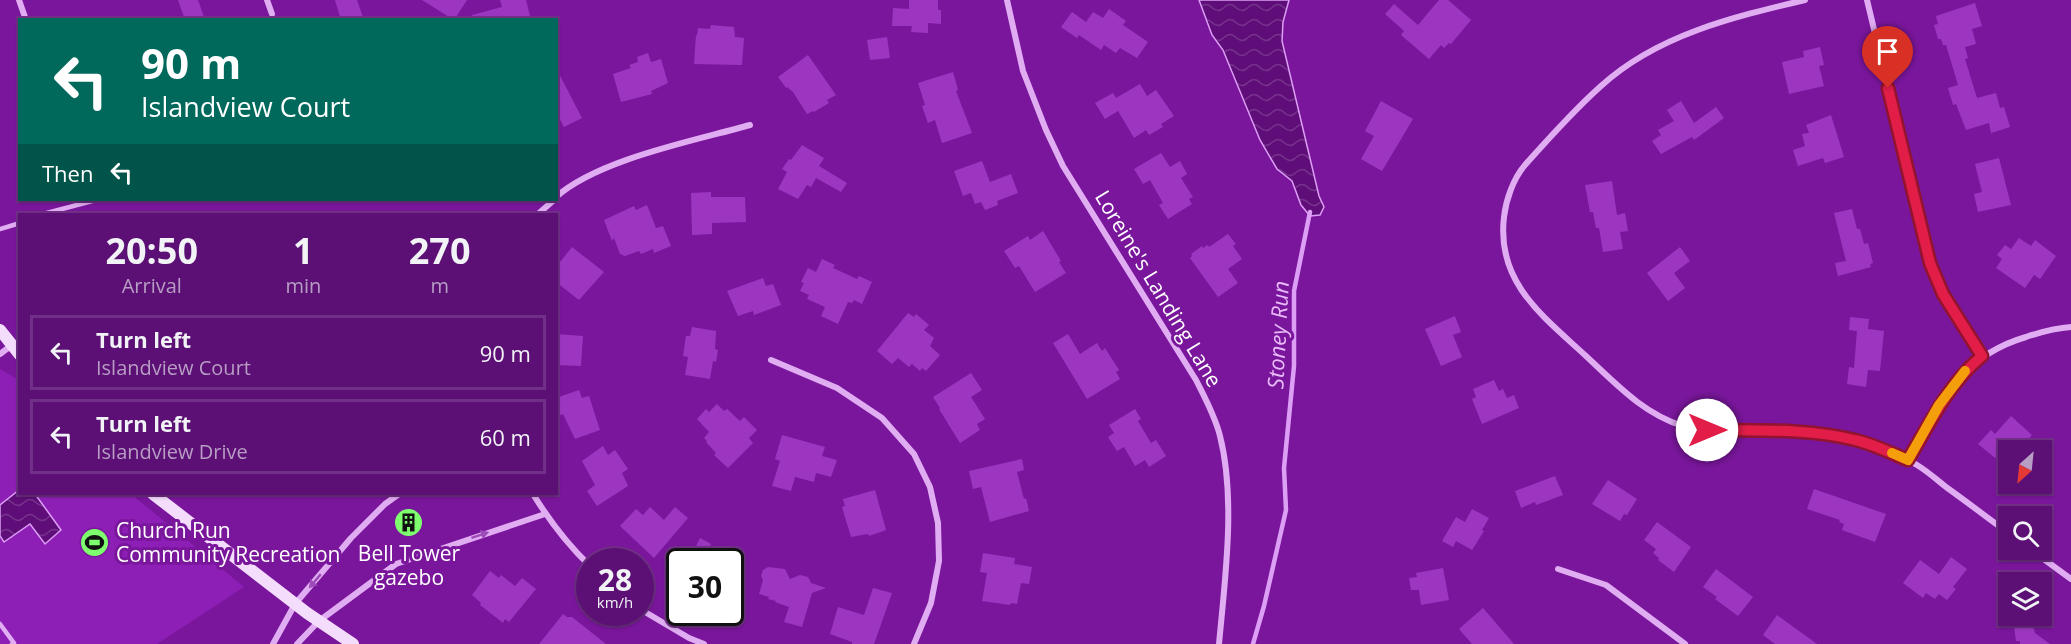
<!DOCTYPE html>
<html lang="en">
<head>
<meta charset="utf-8">
<style>
	:root { --surface:#5c1075; --page:#62197a; --text:#f1f3f6; --muted:#b89dc5; --line:#713087 }
	body { margin:0; font-family:"Open Sans",sans-serif; background:var(--page); color:var(--text); height:100vh; display:flex; flex-direction:column; font-size:22px; white-space:nowrap }
	* { box-sizing:border-box; margin:0 }
	p { font-size:20px; color:var(--muted) }
	.icon { flex:none; width:33px; height:33px; fill:none; stroke:currentColor; stroke-width:2; stroke-linecap:round; stroke-linejoin:round }
	.map { position:relative; flex:1; overflow:hidden }
	.details { position:absolute; left:18px; top:213px; width:540px; height:282px; display:flex; flex-direction:column; background:var(--surface); border-radius:0px; box-shadow:0 2px 4px #0004,0 0 0 2px var(--line) }
	.details>* { flex:none }
	.banner { position:absolute; left:18px; top:18px; width:540px; height:183px; border-radius:0px; box-shadow:0 2px 4px #0004,0 0 0 2px var(--line); background:#00695c; color:#fff; overflow:hidden }
	.needle { width:39px; rotate:207deg }
	.fabs { position:absolute; left:1998px; top:440px; display:grid; gap:12px }
	.fabs a { display:grid; place-items:center; width:54px; height:54px; border-radius:0px; background:var(--surface); box-shadow:0 2px 4px #0004,0 0 0 2px var(--line); font-size:30px }
	.speed { position:absolute; left:576px; top:548px; display:flex; gap:12px; font-size:30px; font-weight:700; text-align:center }
	.speed>* { display:grid; place-content:center; width:78px; height:78px; border-radius:50%; background:var(--surface); box-shadow:0 2px 4px #0004,0 0 0 2px var(--line); line-height:1 }
	.speed small { font-size:15px; font-weight:400 }
	.speed .limit { border:3px solid #111; border-radius:9px; background:#fff; color:#111 }
	.pin { position:absolute; display:grid; place-items:center; width:51px; height:51px; color:#fff; margin:-62px -26px; border-radius:50% 50% 50% 0; rotate:-45deg; box-shadow:0 0 6px #0007 }
	.pin .icon { rotate:45deg }
	.me { position:absolute; width:66px; margin:-33px; rotate:90deg; stroke-linejoin:round; filter:drop-shadow(0 0 4px #0008) }
	.turn { display:flex; align-items:center; gap:21px; height:126px; padding:0 24px; font-size:27px }
	.turn .icon { width:78px; height:78px; stroke-width:2.5 }
	.turn b { display:block; font-size:42px; line-height:51px }
	.then { display:flex; align-items:center; height:57px; padding:0 24px; background:#0003; gap:12px; font-size:22px }
	.eta { display:flex; justify-content:space-evenly; align-items:center; height:102px; text-align:center }
	.eta b { font-size:36px; font-weight:700; line-height:42px }
	ul { padding:0; list-style:none }
	li { display:flex; align-items:center; gap:18px; height:75px; margin:0 12px 9px; padding:0 12px; border:3px solid var(--line); border-radius:0px }
	li div { flex:1 }
	li b { display:block; font-size:22px }
	li em { font-style:normal }
	.map>svg:first-child { display:block }
	.park { fill:#8d1fb6 }
	.water { fill:url(#water-waves); stroke:#dd9ff5; stroke-width:1.5 }
	.lines { fill:none; stroke-linecap:round; stroke-linejoin:round }
	.stream { stroke:#dd9ff5; stroke-width:4.5 }
	.building { fill:#9c36c0 }
	.service { stroke:#e0adf2; stroke-width:4.5 }
	.minor { stroke:#e0adf2; stroke-width:6 }
	.secondary { stroke:#f4dcfc; stroke-width:12 }
	.oneway { fill:#9e4bba }
	.route-casing { stroke:#92132f; stroke-width:15 }
	.route { stroke:#e11d48; stroke-width:10 }
	.slow { stroke:#f59e0b; stroke-width:10 }
	.labels { text-anchor:middle; stroke-width:6; stroke-linejoin:round; paint-order:stroke }
	.street-label { font-size:21px; fill:#fff; stroke:#7a169c }
	.poi-label { font-size:21px; fill:#fff; stroke:#7a169c; text-anchor:start }
	.water-label { font-size:22px; font-style:italic; fill:#e8baf9; stroke:#7a169c }
</style>
</head>
<body>
<div class="map">
<svg width="2071" height="644" viewBox="0 0 2071 644">
	<defs>
		<pattern id="water-waves" width="16" height="10" patternUnits="userSpaceOnUse" patternTransform="scale(1.5)"><rect width="16" height="10" fill="#5f0e79"/><path d="M0 5q4-4 8 0t8 0" fill="none" stroke="#77328d"/></pattern>
	</defs>
	<rect width="100%" height="100%" fill="#7a169c"/>
	<polygon class="park" points="0,369 19,380 20,494 131,494 244,587 157,644 0,644"/>
	<g class="water">
		<polygon points="1199,0 1289,0 1283,22 1282,41 1319,196 1324,207 1320,215 1310,216 1301,205 1292,181 1277,169 1260,140 1223,50 1212,35"/>
		<polygon points="19,490 20,494 35,494 61,530 45,544 30,524 4,542 0,536 0,505"/>
	</g>
	<g class="lines">
		<polyline class="stream" points="1253,644 1264,606 1286,510 1284,468 1294,366 1294,291 1310,212"/>
	</g>
	<g class="building">
		<polygon points="178,0 198,0 205,20 185,20"/>
		<polygon points="335,0 357,0 364,20 341,20"/>
		<polygon points="422,0 467,0 454,20"/>
		<polygon points="500,0 526,0 531,20 473,20 472,15 502,7"/>
		<polygon points="909,0 938,0 938,10 941,10 941,24 928,23 928,33 911,32 912,26 892,26 893,8 909,9"/>
		<polygon points="1439,0 1448,0 1471,20 1451,44 1449,43 1444,48 1441,45 1429,59 1401,35 1404,31 1385,14 1394,4 1418,25"/>
		<polygon points="1975,3 1982,26 1972,29 1976,44 1965,47 1968,58 1965,59 1977,98 1996,93 2000,108 2004,107 2010,127 1991,133 1989,123 1966,130 1956,104 1953,105 1948,88 1958,85 1946,45 1943,45 1941,39 1938,39 1934,25 1938,24 1936,16"/>
		<polygon points="1109,9 1126,21 1123,25 1148,42 1137,58 1120,48 1116,53 1104,45 1101,50 1079,35 1077,38 1061,27 1072,12 1086,22 1093,12 1103,18"/>
		<polygon points="711,25 734,27 735,37 744,38 742,65 694,64 696,35 697,36 698,28 710,29"/>
		<polygon points="887,37 890,58 870,60 867,40"/>
		<polygon points="1820,47 1824,65 1819,66 1824,86 1789,94 1782,62 1804,57 1803,51"/>
		<polygon points="648,53 651,62 661,59 668,83 651,91 652,94 621,102 613,74 631,68 629,65 638,62 637,57"/>
		<polygon points="808,55 836,95 827,100 829,103 814,112 813,111 807,114 793,92 787,87 786,88 778,77"/>
		<polygon points="556,68 582,118 564,127 556,112"/>
		<polygon points="953,72 958,90 956,91 972,133 942,143 935,120 928,123 922,106 925,105 918,83"/>
		<polygon points="1140,84 1147,96 1156,90 1174,116 1161,124 1163,127 1149,135 1146,130 1134,138 1118,111 1105,119 1095,103 1113,93 1116,98"/>
		<polygon points="1381,101 1413,119 1382,171 1361,159 1374,136 1365,131"/>
		<polygon points="1681,101 1694,123 1716,107 1724,118 1694,140 1692,137 1661,154 1652,141 1661,135 1658,130 1674,121 1667,110"/>
		<polygon points="1831,115 1844,157 1825,163 1823,158 1798,166 1793,150 1805,146 1802,134 1809,133 1806,125"/>
		<polygon points="802,145 824,158 819,166 847,183 841,192 816,178 811,187 807,185 798,199 778,189 787,172 782,169 789,159 791,160"/>
		<polygon points="1161,153 1170,167 1180,161 1187,174 1181,178 1193,197 1189,199 1192,204 1168,219 1159,205 1163,203 1150,180 1143,184 1134,169"/>
		<polygon points="1999,158 2011,205 1978,212 1974,194 1982,192 1975,164"/>
		<polygon points="982,161 990,182 1011,174 1018,193 997,201 998,205 985,210 981,202 975,204 971,193 963,196 954,171"/>
		<polygon points="1612,181 1617,215 1625,213 1628,231 1620,232 1623,249 1603,252 1599,228 1596,228 1593,212 1590,212 1585,185"/>
		<polygon points="711,192 711,197 745,197 746,222 712,223 712,234 692,235 691,193"/>
		<polygon points="647,205 656,228 663,226 671,246 654,253 653,249 641,254 639,251 625,256 620,254 614,238 612,241 604,220 634,206 636,210"/>
		<polygon points="1852,209 1857,229 1860,229 1864,244 1868,243 1873,263 1870,264 1871,267 1838,276 1835,263 1846,261 1834,213"/>
		<polygon points="1043,231 1061,261 1059,262 1066,273 1035,292 1019,266 1015,268 1004,251 1028,236 1030,240"/>
		<polygon points="1228,234 1236,244 1233,246 1242,259 1228,269 1238,283 1218,297 1190,258 1192,256 1191,254 1202,246 1203,248 1208,245 1209,247"/>
		<polygon points="2019,238 2031,246 2035,240 2056,256 2040,279 2034,275 2025,288 1996,268 2002,259 1997,255 2005,245 2011,249"/>
		<polygon points="572,247 604,272 579,300 556,282 556,267"/>
		<polygon points="1680,247 1690,261 1674,273 1685,288 1668,301 1647,273"/>
		<polygon points="822,259 835,265 833,268 857,279 859,276 872,282 862,304 854,300 852,303 848,302 838,324 821,316 825,307 807,299 809,295 800,291 804,283 801,282 808,268 816,272"/>
		<polygon points="763,278 766,286 773,284 781,305 754,315 753,311 738,316 727,291"/>
		<polygon points="908,313 914,317 916,314 929,325 924,330 934,338 930,346 940,355 926,371 922,368 920,371 912,364 909,367 898,358 892,364 877,351"/>
		<polygon points="1455,316 1461,332 1453,335 1462,357 1441,366 1425,329"/>
		<polygon points="1850,317 1869,319 1868,329 1884,331 1880,371 1868,370 1866,387 1847,384 1849,367 1854,368 1857,331 1849,330"/>
		<polygon points="692,327 716,331 715,349 718,350 716,362 713,361 710,379 685,375 688,357 683,356 686,336 690,336"/>
		<polygon points="556,334 583,336 581,366 556,365"/>
		<polygon points="1068,334 1080,354 1097,343 1102,351 1105,348 1119,370 1116,372 1120,379 1087,399 1053,343"/>
		<polygon points="971,373 982,390 971,397 985,419 977,424 980,430 960,443 939,409 940,408 933,397"/>
		<polygon points="1494,380 1499,391 1503,389 1507,398 1514,395 1519,408 1482,424 1472,399 1476,397 1473,389"/>
		<polygon points="579,390 582,398 589,396 600,430 575,439 563,414 556,417 556,398"/>
		<polygon points="717,404 724,411 727,409 740,421 744,417 757,430 749,438 753,443 728,468 714,455 716,453 706,442 707,441 704,438 709,432 697,419 706,409 709,412"/>
		<polygon points="1135,409 1141,419 1138,421 1151,443 1156,440 1166,456 1149,467 1145,460 1135,466 1124,447 1117,451 1108,437 1114,433 1109,425"/>
		<polygon points="2011,416 2032,435 2019,450 2008,450 2008,459 2000,452 1995,458 1978,444 1991,430 1995,434"/>
		<polygon points="782,435 825,447 822,456 837,460 831,477 816,473 814,482 795,477 791,491 772,486 780,461 775,459"/>
		<polygon points="603,446 608,455 615,450 628,469 622,473 628,486 597,506 587,491 595,485 582,461"/>
		<polygon points="1022,459 1024,470 1017,472 1024,499 1026,498 1029,511 990,522 981,487 973,489 969,471"/>
		<polygon points="1555,476 1563,495 1536,505 1535,502 1521,508 1515,491"/>
		<polygon points="1608,480 1637,499 1627,515 1624,514 1620,521 1592,504"/>
		<polygon points="1814,489 1886,514 1875,542 1842,530 1844,524 1839,522 1840,520 1807,509"/>
		<polygon points="875,490 886,530 869,536 868,534 862,535 851,537 842,507 845,506 843,499"/>
		<polygon points="650,507 664,520 675,507 688,518 654,558 620,526 636,509 643,515"/>
		<polygon points="1472,509 1489,518 1482,530 1484,531 1472,550 1456,541 1453,547 1442,541 1456,517 1465,522"/>
		<polygon points="411,515 418,525 408,532 401,522"/>
		<polygon points="1657,522 1691,547 1674,572 1658,560 1659,558 1653,553 1656,549 1644,540"/>
		<polygon points="700,538 711,544 709,548 736,561 689,561"/>
		<polygon points="983,553 1015,558 1014,564 1032,567 1029,584 1021,583 1017,604 1011,603 1010,605 982,601 987,573 980,572"/>
		<polygon points="1951,557 1967,569 1953,587 1956,589 1947,600 1939,594 1935,599 1926,593 1923,598 1903,583 1920,560 1939,574"/>
		<polygon points="768,567 785,569 790,579 800,575 808,577 811,583 826,588 812,593 802,627 784,622 789,607 775,602 776,601 768,599 769,597 759,594 763,580 761,576 763,570"/>
		<polygon points="1443,568 1449,600 1421,605 1419,590 1411,590 1409,578 1417,577 1416,573"/>
		<polygon points="1716,569 1753,597 1738,616 1715,599 1717,597 1703,587"/>
		<polygon points="490,571 499,578 501,575 515,586 522,578 536,589 509,622 505,619 503,623 480,605 481,603 472,595"/>
		<polygon points="873,588 892,593 874,644 852,644 852,642 830,634 838,607 864,615"/>
		<polygon points="1483,608 1514,644 1472,644 1459,629"/>
		<polygon points="563,614 567,617 572,617 606,644 539,644"/>
		<polygon points="1777,615 1817,644 1775,644 1763,635"/>
		<polygon points="2031,617 2035,633 2050,644 2020,644 2020,641 2016,641 2013,620"/>
	</g>
	<g class="lines">
		<g class="service">
			<polyline points="43,214 96,200"/>
			<polyline points="0,229 20,223"/>
			<polyline points="0,624 14,643 12,644"/>
		</g>
		<g class="minor">
			<polyline points="19,0 26,20"/>
			<polyline points="267,0 272,14"/>
			<path d="M1007,0L1023,71L1046,130L1063,166L1196,380C1205,398 1215,416 1220,436C1236,499 1225,579 1219,644"/>
			<path d="M1805,0C1733,17 1657,35 1601,86C1574,110 1549,138 1525,165C1513,179 1506,200 1504,217C1496,283 1544,317 1587,357C1617,385 1644,414 1683,426C1703,432 1725,431 1745,431C1787,431 1829,430 1869,444C1885,450 1902,456 1917,465C1927,471 1936,479 1946,487C1967,502 1988,518 2008,533"/>
			<polyline points="1867,0 1930,263 1943,294 1982,356"/>
			<path d="M556,197C599,159 694,141 750,125"/>
			<polyline points="538,214 554,200"/>
			<polyline points="0,354 12,345"/>
			<polyline points="771,360 837,388 882,418 914,454 930,487 938,523 939,561 931,603 914,644"/>
			<path d="M1908,460C1941,404 1958,357 2026,337C2041,332 2055,328 2071,327"/>
			<path d="M533,494C549,520 567,544 590,566"/>
			<polyline points="2030,549 2071,579"/>
			<polyline points="1558,569 1606,585 1685,644"/>
			<polyline points="640,609 689,638 704,644"/>
			<polyline points="273,644 295,604 351,538 385,504 399,494"/>
			<polyline points="297,644 319,621 396,564 545,514"/>
		</g>
		<g class="secondary">
			<polyline points="0,330 20,355"/>
			<polyline points="153,494 307,613 353,644"/>
		</g>
	</g>
	<defs><path id="oneway-solid" d="M-6-.8H1V-3.2L6.5 0L1 3.2V.8H-6Z" transform="scale(1.5)"/></defs>
	<g class="oneway">
		<use href="#oneway-solid" transform="translate(480 535) rotate(-18)"/>
		<use href="#oneway-solid" transform="translate(315 581) rotate(130)"/>
	</g>
	<g class="lines">
		<defs>
			<path id="route" d="M1707,430C1756,431 1807,428 1855,440C1873,444 1891,453 1908,460C1930,423 1948,384 1982,356L1943,294L1930,263L1888,88"/>
		</defs>
		<use href="#route" class="route-casing"/>
		<use href="#route" class="route"/>
		<polyline class="slow" points="1892,453 1908,460 1939,405 1965,371"/>
	</g>
	<defs>
		<symbol id="building-disc" viewBox="-11 -11 22 22"><circle r="9.5" fill="#7eff6e" stroke="#7a169c"/><path d="M-4-6H4V6H1V3H-1V6H-4ZM-2.5-4.3h1.7v1.8h-1.7ZM.8-4.3h1.7v1.8H.8ZM-2.5-1h1.7V.8h-1.7ZM.8-1h1.7V.8H.8Z" fill="#111"/></symbol>
		<symbol id="stadium-disc" viewBox="-11 -11 22 22"><circle r="9.5" fill="#7eff6e" stroke="#7a169c"/><path d="M0-5a6.5 5 0 1 0 0 10a6.5 5 0 1 0 0-10ZM-3.5-1.8h7v3.6h-7Z" fill="#111"/></symbol>
	</defs>
	<g fill-rule="evenodd">
		<use href="#building-disc" x="392" y="506" width="33" height="33"/>
		<use href="#stadium-disc" x="78" y="526" width="33" height="33"/>
	</g>
	<g class="labels">
		<g class="street-label">
			<text transform="translate(1158 289) rotate(59)" y="7">Loreine's Landing Lane</text>
		</g>
		<g class="poi-label">
			<text x="116" y="538">Church Run<tspan x="116" dy="24">Community Recreation</tspan></text>
			<text x="409" y="561" text-anchor="middle">Bell Tower<tspan x="409" dy="24">gazebo</tspan></text>
		</g>
		<g class="water-label">
			<text transform="translate(1278 335) rotate(-87)" y="8">Stoney Run</text>
		</g>
	</g>
</svg>
<div class="fabs">
<a><svg class="needle" viewBox="-14 -14 28 28"><path d="M0-13l5 13h-10z" fill="#e53935"/><path d="M0 13l5-13h-10z" fill="#b89dc5"/></svg></a>
<a><svg class="icon" aria-label="search" viewBox="0 0 24 24"><circle cx="10" cy="10" r="6"/><path d="M15 15l6 6"/></svg></a>
<a><svg class="icon" aria-label="layers" viewBox="0 0 24 24"><path d="M12 4l9 5-9 5-9-5zM3 14l9 5 9-5"/></svg></a>
</div>
<div class="speed"><div>28<small>km/h</small></div><div class="limit">30</div></div>
<div class="pin" style="left:1888px;top:88px;background:#d93025"><svg class="icon" aria-label="arrive" viewBox="0 0 24 24"><path d="M6 21V4h12l-3 4 3 4H6"/></svg></div>
<svg class="me" style="left:1707px;top:430px" viewBox="-20 -20 40 40"><circle r="19" fill="#fff"/><path d="M0-13L10 11 0 6-10 11z" fill="#e11d48"/></svg>
<div class="banner">
<div class="turn"><svg class="icon" aria-label="left" viewBox="0 0 24 24"><path d="M17 20v-9H6M10 6l-5 5 5 5"/></svg><div><b>90 m</b>Islandview Court</div></div>
<div class="then">Then<svg class="icon" aria-label="left" viewBox="0 0 24 24"><path d="M17 20v-9H6M10 6l-5 5 5 5"/></svg></div>
</div>
<section class="details">
<div class="eta">
<div><b>20:50</b><p>Arrival</p></div>
<div><b>1</b><p>min</p></div>
<div><b>270</b><p>m</p></div>
</div>
<ul>
<li><svg class="icon" aria-label="left" viewBox="0 0 24 24"><path d="M17 20v-9H6M10 6l-5 5 5 5"/></svg><div><b>Turn left</b><p>Islandview Court</p></div><em>90 m</em></li>
<li><svg class="icon" aria-label="left" viewBox="0 0 24 24"><path d="M17 20v-9H6M10 6l-5 5 5 5"/></svg><div><b>Turn left</b><p>Islandview Drive</p></div><em>60 m</em></li>
</ul>
</section>
</div>
</body>
</html>
